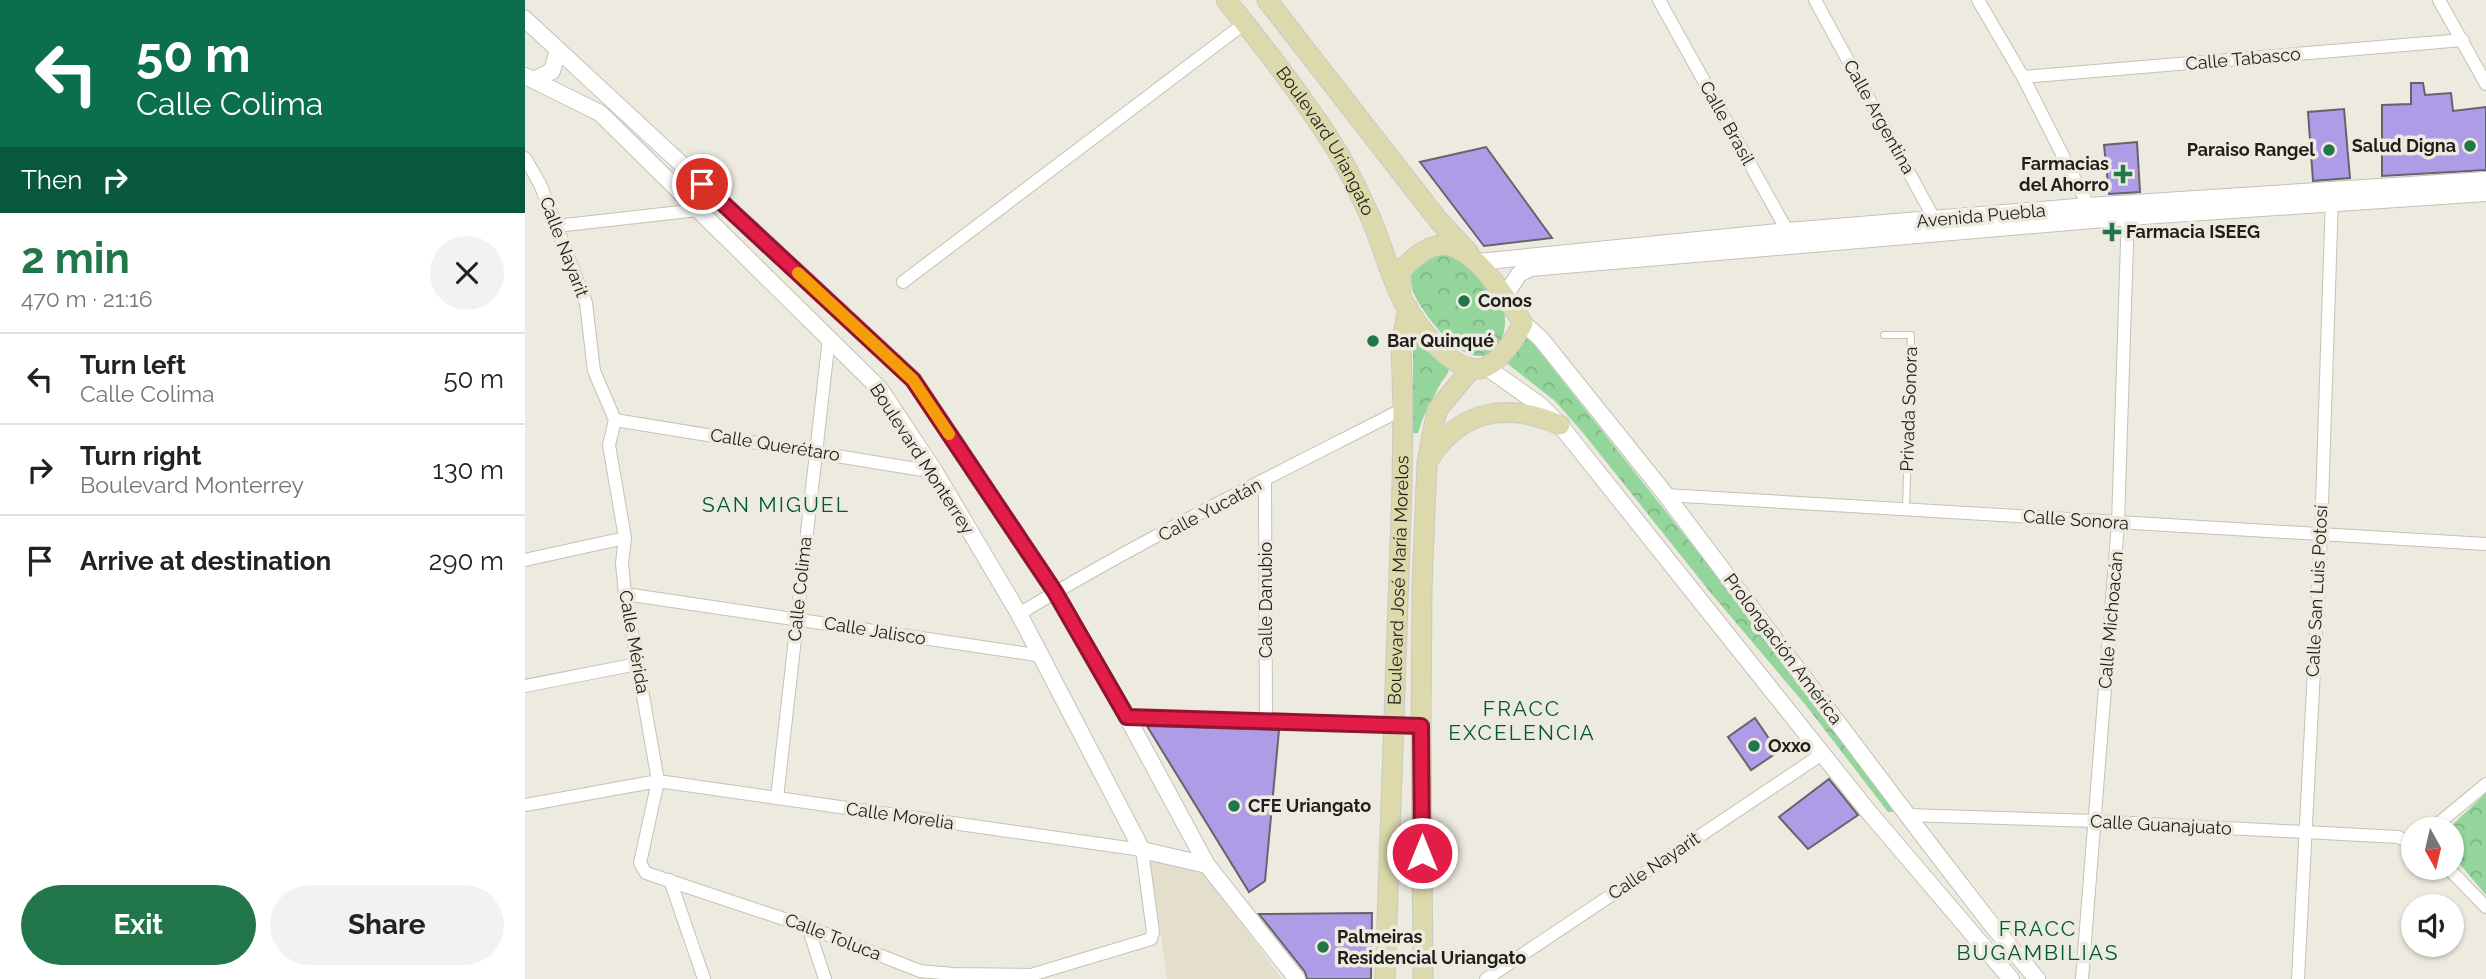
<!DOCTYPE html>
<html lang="en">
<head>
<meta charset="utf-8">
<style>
	:root { --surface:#fff; --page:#f2f2f2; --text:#222; --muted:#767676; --line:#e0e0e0; --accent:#217749 }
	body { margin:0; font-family:Raleway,sans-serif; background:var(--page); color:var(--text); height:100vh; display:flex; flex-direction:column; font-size:26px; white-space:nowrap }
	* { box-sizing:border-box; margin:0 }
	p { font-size:23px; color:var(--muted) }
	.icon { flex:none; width:38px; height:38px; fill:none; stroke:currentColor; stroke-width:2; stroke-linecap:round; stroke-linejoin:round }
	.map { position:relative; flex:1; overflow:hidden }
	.panel { display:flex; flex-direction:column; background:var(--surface); width:525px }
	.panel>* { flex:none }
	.hud { background:#0b6e4f; color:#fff; overflow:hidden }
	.needle { width:46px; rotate:172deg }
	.fabs { position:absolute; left:1876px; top:817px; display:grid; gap:14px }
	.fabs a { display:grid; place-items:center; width:63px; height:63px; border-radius:50%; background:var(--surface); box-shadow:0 2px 5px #0004; font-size:35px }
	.pin { position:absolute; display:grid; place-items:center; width:60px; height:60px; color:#fff; margin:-30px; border:4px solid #fff; border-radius:50%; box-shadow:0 2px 7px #0007 }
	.me { position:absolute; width:77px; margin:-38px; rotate:0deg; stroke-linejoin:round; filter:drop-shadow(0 0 5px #0008) }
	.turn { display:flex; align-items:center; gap:24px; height:147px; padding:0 21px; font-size:32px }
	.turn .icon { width:91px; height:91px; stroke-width:2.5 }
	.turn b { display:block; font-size:49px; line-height:60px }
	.then { display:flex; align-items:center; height:66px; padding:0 21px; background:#0003; gap:14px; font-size:26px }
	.round { display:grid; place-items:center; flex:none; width:74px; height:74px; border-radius:37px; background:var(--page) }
	.overview { display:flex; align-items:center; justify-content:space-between; height:119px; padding:0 21px }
	h1 { font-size:42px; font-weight:700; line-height:52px; color:var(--accent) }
	.primary-button { display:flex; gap:14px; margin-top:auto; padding:14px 21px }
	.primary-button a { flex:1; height:80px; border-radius:42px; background:var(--accent); color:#fff; font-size:28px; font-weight:700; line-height:80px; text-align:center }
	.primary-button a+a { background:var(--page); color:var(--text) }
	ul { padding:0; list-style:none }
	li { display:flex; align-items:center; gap:21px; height:91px; padding:0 21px; border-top:2px solid var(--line) }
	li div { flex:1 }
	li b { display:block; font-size:26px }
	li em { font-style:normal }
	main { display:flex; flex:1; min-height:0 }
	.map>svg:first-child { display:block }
	.built { fill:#e3dfcc }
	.park { fill:url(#park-crowns) }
	.building { fill:#af9ce6; stroke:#65636c; stroke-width:2 }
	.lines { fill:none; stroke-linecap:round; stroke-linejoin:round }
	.service-casing { stroke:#c4c1b7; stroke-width:8 }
	.minor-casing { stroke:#c4c1b7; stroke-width:14 }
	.tertiary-casing { stroke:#c4c1b7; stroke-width:18 }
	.primary-casing { stroke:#c9c9c8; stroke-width:21 }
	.service { stroke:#fff; stroke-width:6 }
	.minor { stroke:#fff; stroke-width:12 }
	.tertiary { stroke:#fff; stroke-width:16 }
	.primary { stroke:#dcdaac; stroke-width:19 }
	.route-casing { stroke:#92132f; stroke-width:18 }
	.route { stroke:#e11d48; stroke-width:12 }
	.slow { stroke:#f59e0b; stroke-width:12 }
	.poi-dot { fill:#217749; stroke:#edeadf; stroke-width:2.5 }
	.labels { text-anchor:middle; stroke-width:7; stroke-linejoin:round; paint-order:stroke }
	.street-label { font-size:18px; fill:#1f1e1a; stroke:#edeadf }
	.poi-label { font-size:18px; font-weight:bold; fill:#1f1e1a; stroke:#edeadf; text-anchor:start }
	.quarter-label { font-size:21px; letter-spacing:2px; fill:#005931; stroke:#edeadf }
</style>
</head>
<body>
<main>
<section class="panel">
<div class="hud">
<div class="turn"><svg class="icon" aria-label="left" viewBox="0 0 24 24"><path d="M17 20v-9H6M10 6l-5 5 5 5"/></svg><div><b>50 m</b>Calle Colima</div></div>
<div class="then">Then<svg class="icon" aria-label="right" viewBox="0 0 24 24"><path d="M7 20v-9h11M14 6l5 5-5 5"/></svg></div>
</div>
<div class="overview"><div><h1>2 min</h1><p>470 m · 21:16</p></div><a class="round"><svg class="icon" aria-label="close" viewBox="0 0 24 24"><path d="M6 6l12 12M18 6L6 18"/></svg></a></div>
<ul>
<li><svg class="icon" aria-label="left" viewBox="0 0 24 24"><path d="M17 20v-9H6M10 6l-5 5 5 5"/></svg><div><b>Turn left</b><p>Calle Colima</p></div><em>50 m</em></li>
<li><svg class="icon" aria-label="right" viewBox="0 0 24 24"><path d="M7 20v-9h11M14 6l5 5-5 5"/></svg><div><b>Turn right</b><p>Boulevard Monterrey</p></div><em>130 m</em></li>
<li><svg class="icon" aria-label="arrive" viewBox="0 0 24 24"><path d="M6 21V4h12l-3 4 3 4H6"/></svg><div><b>Arrive at destination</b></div><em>290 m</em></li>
</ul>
<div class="primary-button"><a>Exit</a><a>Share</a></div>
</section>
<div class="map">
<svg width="1961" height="979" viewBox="0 0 1961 979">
	<defs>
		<pattern id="park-crowns" width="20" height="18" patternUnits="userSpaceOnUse" patternTransform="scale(1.75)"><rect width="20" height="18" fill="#93d59b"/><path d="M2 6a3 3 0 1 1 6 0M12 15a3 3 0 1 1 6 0" fill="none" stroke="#7eb685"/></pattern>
	</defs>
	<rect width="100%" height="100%" fill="#edeadf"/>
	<polygon class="built" points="625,859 676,867 757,979 642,979"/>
	<g class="park">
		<path d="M932,252L978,306C985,330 974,367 942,353C924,346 898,313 890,296C886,288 886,278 885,269L898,255Z"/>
		<polygon points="1003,337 1270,675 1373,812 1363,812 1283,708 1185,592 1059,434 1030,401 979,361 985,358"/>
		<polygon points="893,340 924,367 923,373 915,384 898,418 893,433 888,433 888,346"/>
		<polygon points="1961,793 1961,895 1927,855 1927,830 1923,829"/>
	</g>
	<g class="building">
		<polygon points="1886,83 1898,83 1900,95 1926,93 1928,111 1961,107 1961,170 1857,176 1857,105 1886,104"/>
		<polygon points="1819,109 1825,178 1788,181 1783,112"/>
		<polygon points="1612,142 1615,192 1584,194 1579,145"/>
		<polygon points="961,147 1027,238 959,246 895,162"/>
		<polygon points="1230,718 1253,752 1226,770 1203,737"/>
		<polygon points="622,726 754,730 740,881 724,892"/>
		<polygon points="1304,779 1333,815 1283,849 1254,817"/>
		<polygon points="847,913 846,979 782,979 780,972 734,914"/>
	</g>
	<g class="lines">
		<defs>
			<polyline id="service" points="1359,335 1386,335 1381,509"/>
			<g id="minor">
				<polyline points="1134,0 1265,236"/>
				<polyline points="1290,0 1412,224"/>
				<polyline points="1453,0 1498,77 1566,211"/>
				<polyline points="1914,0 1961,84"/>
				<polyline points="1498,77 1938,40"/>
				<polyline points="0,158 15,184 61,303 69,371 90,420"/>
				<polyline points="31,226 173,210"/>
				<polyline points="378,282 720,23"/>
				<polyline points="90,420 410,472"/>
				<polyline points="740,480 741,720"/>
				<polyline points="1141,495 1961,544"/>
				<polyline points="0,560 100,538"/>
				<polyline points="100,594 518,656"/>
				<path d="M494,614C618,539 749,475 878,409"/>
				<polyline points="0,686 112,664"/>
				<polyline points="602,717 896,726"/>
				<polyline points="252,798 304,338"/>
				<polyline points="0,805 133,781 617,850 628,932 626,939 506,975 428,974 395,971 283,927 121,873 115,863 133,781 100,594 97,563 100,538 84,445 90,420"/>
				<polyline points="1382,815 1569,821 1873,837 1888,844"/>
				<polyline points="1901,830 1909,827 1961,784"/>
				<polyline points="1923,868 1961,907"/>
				<polyline points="145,880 179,979"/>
				<polyline points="283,927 300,979"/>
				<polyline points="961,979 1297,754"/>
				<polyline points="1557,979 1593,523 1603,211"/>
				<polyline points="1773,979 1796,534 1807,196"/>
			</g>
			<g id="tertiary">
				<polyline points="0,19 388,379 530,592 602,717 682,865 772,979"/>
				<polyline points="0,76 75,113 355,389 410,472 494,614 617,850 682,865"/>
				<polyline points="9,80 27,71 33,50"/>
				<polyline points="953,262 1263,231 1563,206 1961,180"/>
				<polyline points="979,297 994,274 1005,268 1603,217 1961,193"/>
				<polyline points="998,323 1016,339 1141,495 1402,841 1466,924 1512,979"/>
				<polyline points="961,367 1015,405 1035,425 1343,811 1486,979"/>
			</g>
			<g id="primary">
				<path id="s1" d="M701,0C738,45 778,97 809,146C822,167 833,190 843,212C856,240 863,270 876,297C887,320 930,380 961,367C975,361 992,336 998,323C981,299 950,245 917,245C900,246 886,260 876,271V297"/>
				<polyline points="742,0 914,221 944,253"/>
				<path d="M904,459C936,409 983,402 1035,425"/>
				<path id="s2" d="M860,979L877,486L878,409L876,345L883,308"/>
				<polyline points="898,979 896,726 897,586 902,463 912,410 947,368"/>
			</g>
		</defs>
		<use href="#service" class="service-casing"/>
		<use href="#minor" class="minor-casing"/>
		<use href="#tertiary" class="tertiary-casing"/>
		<use href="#primary" class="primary-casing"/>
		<use href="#service" class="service"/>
		<use href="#minor" class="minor"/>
		<use href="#tertiary" class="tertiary"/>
		<use href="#primary" class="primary"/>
	</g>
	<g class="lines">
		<defs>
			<polyline id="route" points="177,184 388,380 530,592 602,717 896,726 897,853"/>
		</defs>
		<use href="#route" class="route-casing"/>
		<use href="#route" class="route"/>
		<polyline class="slow" points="273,273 388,380 424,434"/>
	</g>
	<g class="poi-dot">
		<circle cx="1945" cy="146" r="7"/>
		<circle cx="1804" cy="150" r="7"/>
		<path d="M1594.5 163.5h7v7h7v7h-7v7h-7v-7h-7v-7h7z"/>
		<path d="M1583.5 221.5h7v7h7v7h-7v7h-7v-7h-7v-7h7z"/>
		<circle cx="939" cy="301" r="7"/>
		<circle cx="848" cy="341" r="7"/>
		<circle cx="1229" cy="746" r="7"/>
		<circle cx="709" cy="806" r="7"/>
		<circle cx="798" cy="947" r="7"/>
	</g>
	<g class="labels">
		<g class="street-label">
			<text transform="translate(1718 59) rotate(-5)" y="6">Calle Tabasco</text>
			<text transform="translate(1354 117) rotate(61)" y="6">Calle Argentina</text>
			<text transform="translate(1202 123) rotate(61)" y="6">Calle Brasil</text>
			<text dy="6" stroke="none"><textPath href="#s1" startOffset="173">Boulevard Uriangato</textPath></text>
			<text transform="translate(1456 216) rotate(-5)" y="6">Avenida Puebla</text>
			<text transform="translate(39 247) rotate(69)" y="6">Calle Nayarit</text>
			<text transform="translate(1384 409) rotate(-88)" y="6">Privada Sonora</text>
			<text transform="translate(250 445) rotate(9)" y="6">Calle Querétaro</text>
			<text transform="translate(397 459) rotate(57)" y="6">Boulevard Monterrey</text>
			<text transform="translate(685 510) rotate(-28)" y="6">Calle Yucatán</text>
			<text transform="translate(1551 520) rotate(4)" y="6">Calle Sonora</text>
			<text dy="6" stroke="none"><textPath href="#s2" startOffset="399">Boulevard José María Morelos</textPath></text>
			<text transform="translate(275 589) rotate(-84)" y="6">Calle Colima</text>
			<text transform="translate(1792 591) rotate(-87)" y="6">Calle San Luis Potosí</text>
			<text transform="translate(741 600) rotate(-90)" y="6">Calle Danubio</text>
			<text transform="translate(1586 620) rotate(-85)" y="6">Calle Michoacán</text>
			<text transform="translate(350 631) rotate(9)" y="6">Calle Jalisco</text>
			<text transform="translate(109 642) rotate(80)" y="6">Calle Mérida</text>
			<text transform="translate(1258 649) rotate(53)" y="6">Prolongación América</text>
			<text transform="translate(375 816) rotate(8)" y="6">Calle Morelia</text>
			<text transform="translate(1636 825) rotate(3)" y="6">Calle Guanajuato</text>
			<text transform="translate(1129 866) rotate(-34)" y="6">Calle Nayarit</text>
			<text transform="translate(308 937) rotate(21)" y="6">Calle Toluca</text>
		</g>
		<g class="poi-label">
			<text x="1931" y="152" text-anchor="end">Salud Digna</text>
			<text x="1790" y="156" text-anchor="end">Paraiso Rangel</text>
			<text x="1584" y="170" text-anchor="end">Farmacias<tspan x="1584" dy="21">del Ahorro</tspan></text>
			<text x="1601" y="238">Farmacia ISEEG</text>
			<text x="953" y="307">Conos</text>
			<text x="862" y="347">Bar Quinqué</text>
			<text x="1243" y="752">Oxxo</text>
			<text x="723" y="812">CFE Uriangato</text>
			<text x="812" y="943">Palmeiras<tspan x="812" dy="21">Residencial Uriangato</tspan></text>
		</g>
		<g class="quarter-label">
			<text x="251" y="512">SAN MIGUEL</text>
			<text x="997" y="716">FRACC<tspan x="997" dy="24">EXCELENCIA</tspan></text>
			<text x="1513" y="936">FRACC<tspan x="1513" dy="24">BUGAMBILIAS</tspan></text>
		</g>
	</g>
</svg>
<div class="fabs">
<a><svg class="needle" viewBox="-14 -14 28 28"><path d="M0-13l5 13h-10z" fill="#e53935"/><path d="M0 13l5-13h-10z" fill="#767676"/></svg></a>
<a><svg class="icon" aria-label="sound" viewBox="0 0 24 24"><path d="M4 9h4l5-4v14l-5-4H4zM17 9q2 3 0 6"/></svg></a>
</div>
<div class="pin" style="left:177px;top:184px;background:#d93025"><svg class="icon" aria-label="arrive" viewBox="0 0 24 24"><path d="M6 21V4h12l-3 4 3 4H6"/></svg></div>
<svg class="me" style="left:897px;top:853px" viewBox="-20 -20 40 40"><circle r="17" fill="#e11d48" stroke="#fff" stroke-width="3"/><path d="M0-11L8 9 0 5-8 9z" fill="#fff"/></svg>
</div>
</main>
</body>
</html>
